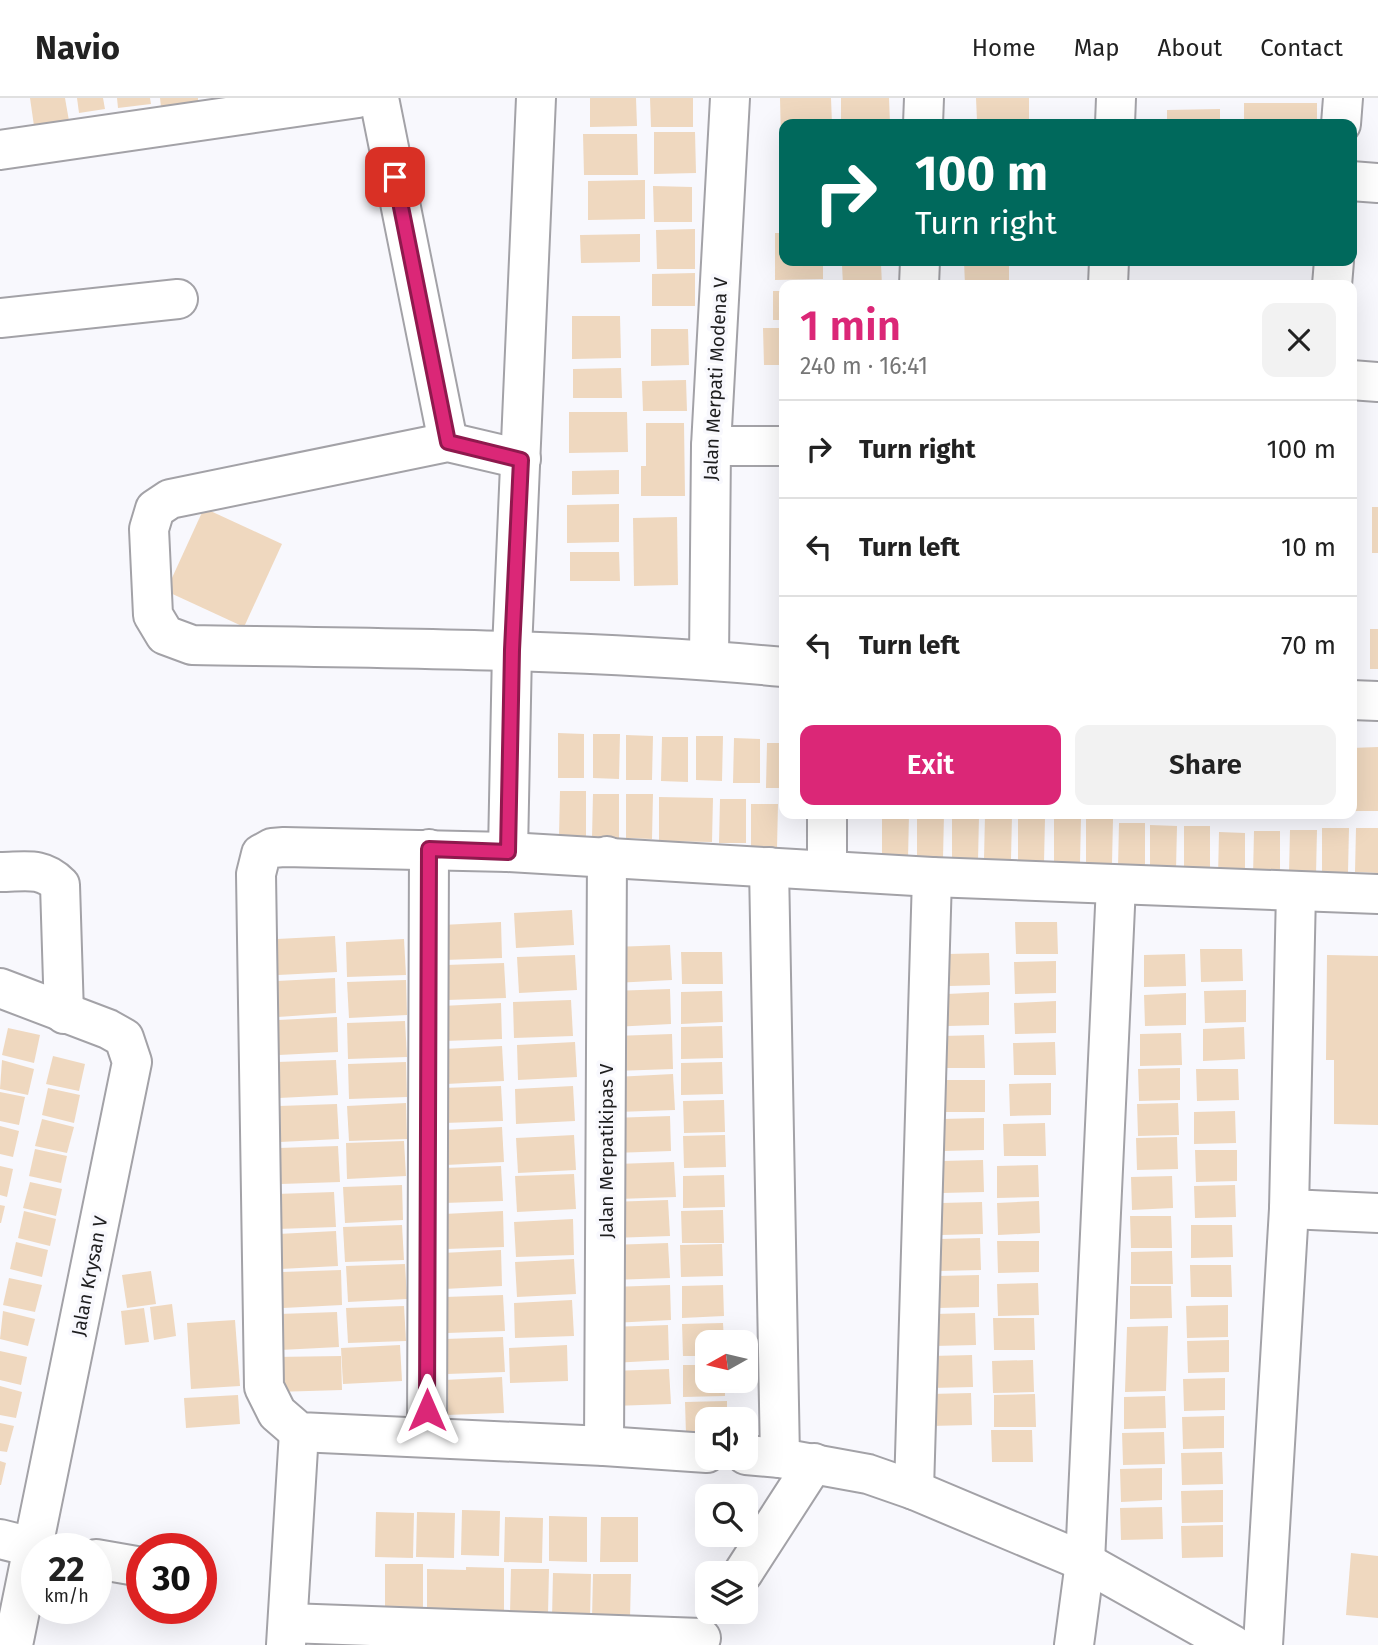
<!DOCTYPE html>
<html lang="en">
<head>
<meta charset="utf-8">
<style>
	:root { --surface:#fff; --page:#f2f2f2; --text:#222; --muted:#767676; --line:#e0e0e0; --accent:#db2777 }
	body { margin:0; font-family:"Fira Sans",sans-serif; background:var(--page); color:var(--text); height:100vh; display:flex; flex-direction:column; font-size:26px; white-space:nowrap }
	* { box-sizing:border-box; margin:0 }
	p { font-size:23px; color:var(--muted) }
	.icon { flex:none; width:38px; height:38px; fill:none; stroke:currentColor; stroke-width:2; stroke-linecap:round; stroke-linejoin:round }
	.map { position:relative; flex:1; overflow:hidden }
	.panel { position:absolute; left:779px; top:182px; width:578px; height:539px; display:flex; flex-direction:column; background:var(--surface); border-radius:14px; box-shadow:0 7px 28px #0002 }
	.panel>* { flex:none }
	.guide { position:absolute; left:779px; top:21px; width:578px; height:147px; border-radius:14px; box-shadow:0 7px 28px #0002; background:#00695c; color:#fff; overflow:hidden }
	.needle { width:46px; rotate:262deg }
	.fabs { position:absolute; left:695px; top:1232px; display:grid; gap:14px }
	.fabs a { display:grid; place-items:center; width:63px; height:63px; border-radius:14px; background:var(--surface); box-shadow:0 7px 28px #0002; font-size:35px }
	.speed { position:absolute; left:21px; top:1435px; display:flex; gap:14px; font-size:35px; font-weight:700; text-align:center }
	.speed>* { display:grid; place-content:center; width:91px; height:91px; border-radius:50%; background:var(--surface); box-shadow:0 7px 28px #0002; line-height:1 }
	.speed small { font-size:18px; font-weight:400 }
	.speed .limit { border:10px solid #d22; background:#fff; color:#111 }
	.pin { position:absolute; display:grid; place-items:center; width:60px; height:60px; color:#fff; margin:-30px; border-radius:14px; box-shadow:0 4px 10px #0006 }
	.me { position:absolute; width:77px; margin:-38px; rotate:0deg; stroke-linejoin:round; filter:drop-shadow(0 0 5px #0008) }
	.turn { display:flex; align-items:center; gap:24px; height:147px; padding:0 21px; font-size:32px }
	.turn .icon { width:91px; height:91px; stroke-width:2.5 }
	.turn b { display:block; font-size:49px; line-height:60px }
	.round { display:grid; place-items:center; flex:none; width:74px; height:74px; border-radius:14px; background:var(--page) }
	.headline { display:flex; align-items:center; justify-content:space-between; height:119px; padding:0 21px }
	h1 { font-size:42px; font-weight:600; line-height:52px; color:var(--accent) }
	.cta { display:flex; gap:14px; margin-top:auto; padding:14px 21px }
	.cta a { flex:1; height:80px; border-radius:14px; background:var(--accent); color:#fff; font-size:28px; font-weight:600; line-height:80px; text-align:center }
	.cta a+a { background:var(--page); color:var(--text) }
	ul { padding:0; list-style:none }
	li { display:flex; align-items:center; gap:21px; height:98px; padding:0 21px; border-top:2px solid var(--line) }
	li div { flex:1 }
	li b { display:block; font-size:26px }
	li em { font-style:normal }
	header { display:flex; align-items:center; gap:42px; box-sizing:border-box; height:98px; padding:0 35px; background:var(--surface); border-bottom:2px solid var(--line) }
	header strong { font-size:33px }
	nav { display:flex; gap:38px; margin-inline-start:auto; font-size:24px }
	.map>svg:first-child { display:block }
	.building { fill:#efd8bf }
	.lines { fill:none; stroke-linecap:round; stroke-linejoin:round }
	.minor-casing { stroke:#a3a2a7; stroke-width:42 }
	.minor { stroke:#fff; stroke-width:38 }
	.route-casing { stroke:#8e194d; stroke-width:18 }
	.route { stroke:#db2777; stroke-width:12 }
	.labels { text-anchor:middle; stroke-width:7; stroke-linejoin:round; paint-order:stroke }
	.street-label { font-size:19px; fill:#1e1e1f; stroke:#f8f8fd }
</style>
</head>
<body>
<header>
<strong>Navio</strong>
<nav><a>Home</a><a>Map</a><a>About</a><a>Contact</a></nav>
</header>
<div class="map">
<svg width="1378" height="1547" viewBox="0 0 1378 1547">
	<rect width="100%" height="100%" fill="#f8f8fd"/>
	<g class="building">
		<polygon points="30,0 65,0 69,23 34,28"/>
		<polygon points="77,0 103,0 105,11 79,15"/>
		<polygon points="117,0 150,0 151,6 118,10"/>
		<polygon points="160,0 198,0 198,3 161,9"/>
		<polygon points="590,0 636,0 637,28 590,29"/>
		<polygon points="650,0 693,0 693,29 651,29"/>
		<polygon points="780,0 831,0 832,26 784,26 784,42 781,42"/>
		<polygon points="841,0 889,0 890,26 841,26"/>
		<polygon points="976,0 1029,0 1029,22 977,23"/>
		<rect x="1244" y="5" width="73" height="21"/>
		<polygon points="1220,11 1220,26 1167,26 1167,12"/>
		<polygon points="654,34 695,34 696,75 654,76"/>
		<polygon points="583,36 637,36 638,77 584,77"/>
		<polygon points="779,52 784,52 784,83 780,83"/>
		<polygon points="645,82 645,121 588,122 588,83"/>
		<polygon points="653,88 692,89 692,124 654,124"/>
		<rect x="781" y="91" width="3" height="36"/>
		<polygon points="695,131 695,171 657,171 656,132"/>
		<polygon points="775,135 784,135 784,163 823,163 823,181 775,182"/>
		<polygon points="640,136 640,164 581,165 580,137"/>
		<polygon points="964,163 1009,163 1009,187 965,187"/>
		<polygon points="881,166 882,187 843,187 842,167"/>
		<polygon points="695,175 695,208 652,208 652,176"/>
		<rect x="773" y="193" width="11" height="29"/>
		<polygon points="572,218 620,218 621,260 572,261"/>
		<polygon points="763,230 784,230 784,267 764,267"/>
		<polygon points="651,231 688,231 689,267 651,268"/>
		<polygon points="621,270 622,300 573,300 573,271"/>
		<polygon points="686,282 687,313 643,313 642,283"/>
		<polygon points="569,314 627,314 628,354 569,355"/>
		<polygon points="646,325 684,325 685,398 641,398 641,368 646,368"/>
		<polygon points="619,372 619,396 572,397 572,373"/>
		<polygon points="619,406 619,444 567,445 567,407"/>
		<rect x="1372" y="409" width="6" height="46"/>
		<polygon points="204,410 282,446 244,529 166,493"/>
		<polygon points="677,419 678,487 634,488 633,420"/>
		<polygon points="570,454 619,454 620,483 570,483"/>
		<rect x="1370" y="531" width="8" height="40"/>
		<polygon points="558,635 584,636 584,680 558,680"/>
		<polygon points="593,636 620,636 619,681 593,680"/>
		<polygon points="626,637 653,638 652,682 626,682"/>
		<polygon points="696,638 723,638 722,683 696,682"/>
		<polygon points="662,639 688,639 688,684 661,683"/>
		<polygon points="734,640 760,641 760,685 733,685"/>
		<polygon points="767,645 784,645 784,690 766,690"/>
		<polygon points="1378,649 1378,713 1351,713 1351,650"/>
		<polygon points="560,693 586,693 586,738 559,738"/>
		<polygon points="593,696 619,696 619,741 592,740"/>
		<polygon points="626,696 653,696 652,741 626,740"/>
		<polygon points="659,699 713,700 712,744 659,743"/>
		<polygon points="720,701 746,701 746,745 719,745"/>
		<polygon points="751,706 778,706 777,750 751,750"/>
		<polygon points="882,716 909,716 908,761 882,760"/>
		<polygon points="917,716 944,716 943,761 917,760"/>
		<polygon points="985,717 1012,717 1011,762 984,761"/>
		<polygon points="952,718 979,718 978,763 952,762"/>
		<polygon points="1018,720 1045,720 1044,765 1018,765"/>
		<polygon points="1054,720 1081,720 1080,765 1054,765"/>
		<polygon points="1086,720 1113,721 1112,765 1086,765"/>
		<polygon points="1119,725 1145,725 1145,769 1118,769"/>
		<polygon points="1150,727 1177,728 1176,772 1150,772"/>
		<polygon points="1184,728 1210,728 1210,773 1184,772"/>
		<polygon points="1322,730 1349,730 1348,774 1322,774"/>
		<polygon points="1356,730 1378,730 1378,775 1355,774"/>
		<polygon points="1290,732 1317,732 1316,777 1289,776"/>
		<polygon points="1254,733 1280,733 1280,778 1253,778"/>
		<polygon points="1219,734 1245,735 1245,779 1218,779"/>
		<polygon points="572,812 574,847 516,850 514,815"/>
		<polygon points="501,824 502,860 444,862 442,827"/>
		<polygon points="1015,824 1057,824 1058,856 1016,856"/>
		<polygon points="335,838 337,874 278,877 277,841"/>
		<polygon points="404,841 406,877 347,879 346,844"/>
		<polygon points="670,847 672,882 614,885 612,849"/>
		<polygon points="1200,851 1242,851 1243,883 1201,884"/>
		<polygon points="681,854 722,854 723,886 682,886"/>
		<polygon points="989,855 990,887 949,888 948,856"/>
		<polygon points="1185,856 1186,888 1144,889 1144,857"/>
		<polygon points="575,857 577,892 519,895 517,859"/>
		<polygon points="1327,857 1378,858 1378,1027 1334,1026 1334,962 1326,962"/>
		<polygon points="1056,863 1056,895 1015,896 1014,864"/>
		<polygon points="504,865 506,900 447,902 446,867"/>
		<polygon points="335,880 336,915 278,919 277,883"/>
		<polygon points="406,882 407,917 349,920 347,884"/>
		<polygon points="670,891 671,926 613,929 611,893"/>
		<polygon points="1246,892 1246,924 1205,925 1204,893"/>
		<polygon points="722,893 723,924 681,926 681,894"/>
		<polygon points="989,894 989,927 948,928 947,896"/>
		<polygon points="1186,895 1186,927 1145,928 1144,897"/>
		<polygon points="571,902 573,938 514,940 513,904"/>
		<polygon points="1056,903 1056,935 1015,936 1014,905"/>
		<polygon points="501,905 502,941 444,943 442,908"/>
		<polygon points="337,919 338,954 279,957 278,922"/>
		<polygon points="405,923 407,959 348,961 347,925"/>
		<polygon points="722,928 723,960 681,961 681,929"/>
		<polygon points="1244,929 1245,961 1203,963 1203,931"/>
		<polygon points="8,930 40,937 34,965 2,957"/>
		<polygon points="1181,935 1182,967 1140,968 1140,936"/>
		<polygon points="672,936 673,971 615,973 614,938"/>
		<polygon points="984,937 985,970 943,970 942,938"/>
		<polygon points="575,944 577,979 518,982 517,947"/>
		<polygon points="1055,944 1056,977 1014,977 1013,945"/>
		<polygon points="502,948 504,983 446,986 444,951"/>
		<polygon points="53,958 85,966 79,993 46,986"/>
		<polygon points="2,962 34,971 28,997 0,991"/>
		<polygon points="336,962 338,997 279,1000 277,964"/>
		<polygon points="406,964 407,999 349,1001 348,966"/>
		<polygon points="722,964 723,996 681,997 681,965"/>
		<polygon points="1180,970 1180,1002 1139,1003 1138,971"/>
		<polygon points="1196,971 1238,971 1239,1002 1197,1003"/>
		<polygon points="673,976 675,1012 617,1014 615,979"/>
		<polygon points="943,982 985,982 985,1014 944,1014"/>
		<polygon points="1051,985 1051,1017 1010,1018 1009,986"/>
		<polygon points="501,988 503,1023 444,1025 442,990"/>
		<polygon points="573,988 575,1023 516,1026 515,991"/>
		<polygon points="48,990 80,997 74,1025 42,1017"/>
		<polygon points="0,994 25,999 19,1027 0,1023"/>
		<polygon points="724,1002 725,1034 684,1035 683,1003"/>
		<polygon points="406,1005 407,1041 349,1043 347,1008"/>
		<polygon points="1178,1005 1179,1037 1138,1038 1137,1006"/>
		<polygon points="337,1006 339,1041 280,1044 279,1008"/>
		<polygon points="1235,1013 1236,1045 1194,1046 1194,1014"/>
		<polygon points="670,1018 671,1053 613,1055 611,1020"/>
		<polygon points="984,1020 984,1052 943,1053 942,1021"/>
		<polygon points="42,1021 74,1029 67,1055 35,1048"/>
		<polygon points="1045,1025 1046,1058 1004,1058 1003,1026"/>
		<polygon points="0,1028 19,1033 13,1059 0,1056"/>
		<polygon points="502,1029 504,1064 446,1067 444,1032"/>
		<polygon points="574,1037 576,1072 518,1075 516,1040"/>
		<polygon points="725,1037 726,1069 684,1070 683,1038"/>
		<polygon points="1177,1039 1178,1071 1137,1072 1136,1040"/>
		<polygon points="404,1043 406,1078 347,1081 346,1045"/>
		<polygon points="338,1048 340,1084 281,1086 279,1050"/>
		<polygon points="35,1051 67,1058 61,1085 29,1078"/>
		<polygon points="1195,1052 1237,1052 1237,1083 1196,1084"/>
		<polygon points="983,1062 984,1094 942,1095 942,1063"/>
		<polygon points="674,1064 676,1099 618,1101 616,1066"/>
		<polygon points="1038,1067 1039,1099 997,1100 997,1068"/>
		<polygon points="0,1068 13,1071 7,1099 0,1097"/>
		<polygon points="501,1068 503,1103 444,1105 443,1070"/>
		<polygon points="574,1076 576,1111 517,1114 515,1078"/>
		<polygon points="724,1077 725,1109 683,1110 683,1078"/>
		<polygon points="1172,1078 1173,1110 1132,1112 1131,1079"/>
		<polygon points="30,1084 62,1091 56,1118 23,1110"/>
		<polygon points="402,1087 403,1122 345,1125 343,1089"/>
		<polygon points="1235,1087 1236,1119 1195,1120 1194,1088"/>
		<polygon points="334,1094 336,1129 277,1131 276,1096"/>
		<polygon points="668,1102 670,1138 611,1140 609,1104"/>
		<polygon points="1039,1103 1040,1135 998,1137 997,1105"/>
		<polygon points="982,1104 983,1136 941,1137 941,1105"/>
		<polygon points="0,1107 5,1108 1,1125 0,1125"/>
		<polygon points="723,1112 724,1145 682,1145 681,1113"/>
		<polygon points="24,1113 56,1121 50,1148 18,1140"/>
		<polygon points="503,1113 504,1149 446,1151 444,1116"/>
		<polygon points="1130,1118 1171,1118 1172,1150 1131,1150"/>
		<polygon points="573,1121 574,1157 516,1159 514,1124"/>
		<polygon points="402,1127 404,1162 345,1164 343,1129"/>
		<polygon points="1191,1127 1232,1127 1233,1159 1191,1160"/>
		<polygon points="336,1133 338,1168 280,1171 278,1136"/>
		<polygon points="980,1140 981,1172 939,1173 939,1141"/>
		<polygon points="997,1143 1039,1143 1039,1174 998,1175"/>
		<polygon points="16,1144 48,1152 42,1179 10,1171"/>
		<polygon points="668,1145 670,1180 611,1182 610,1147"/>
		<polygon points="722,1146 723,1178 681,1179 680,1147"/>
		<polygon points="501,1152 502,1188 444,1191 442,1155"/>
		<polygon points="1172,1153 1173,1186 1131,1186 1131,1154"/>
		<polygon points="574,1161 576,1196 517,1199 515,1164"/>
		<polygon points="405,1166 407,1201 348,1204 346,1168"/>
		<polygon points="1190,1167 1231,1167 1232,1199 1191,1199"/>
		<polygon points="341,1172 342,1207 283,1210 282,1174"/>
		<polygon points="151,1173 156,1206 127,1210 122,1177"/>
		<polygon points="979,1177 979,1209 938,1210 937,1178"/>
		<polygon points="9,1180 42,1187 35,1214 3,1207"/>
		<polygon points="1038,1185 1039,1217 998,1218 997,1186"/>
		<polygon points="670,1187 671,1222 612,1225 611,1189"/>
		<polygon points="723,1187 724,1218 682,1220 682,1188"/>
		<polygon points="1130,1188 1171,1188 1172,1220 1130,1221"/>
		<polygon points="503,1197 505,1233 447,1235 445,1199"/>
		<polygon points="572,1202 574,1238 515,1240 514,1205"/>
		<polygon points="172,1206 176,1238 154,1242 150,1209"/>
		<polygon points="1228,1207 1228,1239 1187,1240 1186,1208"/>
		<polygon points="404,1208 406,1243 348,1245 346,1210"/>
		<polygon points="144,1210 149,1244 125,1247 121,1213"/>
		<polygon points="3,1213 35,1221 28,1248 0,1241"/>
		<polygon points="337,1214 339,1249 280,1252 279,1216"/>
		<polygon points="975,1215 976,1247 934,1248 934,1216"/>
		<polygon points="993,1220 1034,1220 1035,1252 994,1252"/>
		<polygon points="235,1222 240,1288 191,1291 187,1225"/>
		<polygon points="723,1225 724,1244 707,1244 707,1258 683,1258 682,1226"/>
		<polygon points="668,1227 669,1262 611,1265 609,1229"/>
		<polygon points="1168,1228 1166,1293 1125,1294 1127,1229"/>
		<polygon points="503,1239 505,1274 447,1276 445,1241"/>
		<polygon points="1229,1242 1229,1274 1188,1275 1187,1243"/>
		<polygon points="400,1247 402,1283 343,1286 341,1250"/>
		<polygon points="567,1247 568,1283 510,1285 509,1250"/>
		<polygon points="0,1253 27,1259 21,1287 0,1282"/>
		<polygon points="972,1257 973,1289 931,1290 931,1258"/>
		<polygon points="341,1258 342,1292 275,1294 274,1259"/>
		<polygon points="1033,1262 1034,1294 993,1295 992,1263"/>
		<polygon points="683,1267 707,1267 707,1283 725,1283 725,1298 683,1299"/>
		<polygon points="669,1271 671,1306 613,1308 611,1273"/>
		<polygon points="502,1279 504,1315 446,1317 444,1282"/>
		<polygon points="1225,1280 1225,1312 1184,1313 1183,1281"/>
		<polygon points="0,1288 22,1294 16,1320 0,1317"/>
		<polygon points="971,1295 972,1327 930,1328 930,1296"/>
		<polygon points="1035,1296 1036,1329 994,1329 994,1297"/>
		<polygon points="238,1297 240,1326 186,1330 184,1300"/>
		<polygon points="1165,1298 1166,1330 1124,1331 1124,1299"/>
		<polygon points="727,1303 727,1321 707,1321 707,1335 686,1336 685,1304"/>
		<polygon points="1224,1318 1224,1350 1183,1351 1182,1319"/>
		<polygon points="0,1325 14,1328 7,1354 0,1353"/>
		<polygon points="991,1332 1032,1332 1033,1364 992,1364"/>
		<polygon points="1164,1334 1165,1366 1123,1367 1122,1335"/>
		<polygon points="1222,1354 1223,1386 1182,1387 1181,1355"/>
		<polygon points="0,1363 6,1365 1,1387 0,1387"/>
		<polygon points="1162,1370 1162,1402 1121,1404 1120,1371"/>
		<polygon points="1223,1392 1223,1424 1182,1425 1181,1393"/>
		<polygon points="1162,1409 1163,1441 1121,1442 1120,1410"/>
		<polygon points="462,1412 500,1413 499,1458 461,1457"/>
		<polygon points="376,1414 414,1415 413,1460 375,1459"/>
		<polygon points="417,1414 455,1415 454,1460 416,1459"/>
		<polygon points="549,1418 587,1419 587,1464 549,1463"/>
		<polygon points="505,1419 543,1420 542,1465 504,1464"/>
		<polygon points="601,1419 638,1419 638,1464 600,1464"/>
		<polygon points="1223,1427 1223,1459 1182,1460 1181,1428"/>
		<polygon points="1351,1455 1378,1458 1378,1520 1346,1517"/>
		<polygon points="385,1466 423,1466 423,1512 385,1511"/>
		<polygon points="466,1469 504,1470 504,1515 427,1516 427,1471 466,1472"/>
		<polygon points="511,1471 549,1471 548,1516 510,1516"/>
		<polygon points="553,1475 591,1476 590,1521 552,1520"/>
		<polygon points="593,1476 631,1476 630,1521 592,1521"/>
	</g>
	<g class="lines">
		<defs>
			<g id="minor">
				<polyline points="379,0 448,344"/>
				<polyline points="923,26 924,0"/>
				<polyline points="1115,26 1116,0"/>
				<polyline points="1341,26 1343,0"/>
				<polyline points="0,52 358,0"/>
				<polyline points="1351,83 1378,85"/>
				<polyline points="919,187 920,163"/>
				<polyline points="1108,187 1109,163"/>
				<polyline points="1332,187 1334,163"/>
				<polyline points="0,220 178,201"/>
				<polyline points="1351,282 1378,284"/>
				<polyline points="711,348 784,348"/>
				<path d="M521,361L448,344L170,401L155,411L149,431L153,517L165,537L192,547C389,550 587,551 784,569"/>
				<polyline points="709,562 711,348 730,0"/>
				<polyline points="1351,602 1378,603"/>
				<polyline points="508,754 512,552 536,0"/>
				<polyline points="769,769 780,1360"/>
				<polyline points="827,771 827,716"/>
				<path d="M0,774C24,774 42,768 60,787L64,916"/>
				<polyline points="0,890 108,931 124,940 132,964 13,1547"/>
				<polyline points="1289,1111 1378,1115"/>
				<polyline points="427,1339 429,751"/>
				<polyline points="604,1348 607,758"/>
				<polyline points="707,1355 604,1348 299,1334 277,1315 264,1289 256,776 261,756 272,750 284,749 508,754 932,779 1378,796"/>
				<polyline points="746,1357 780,1360 868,1376 914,1392 1085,1464 1233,1547"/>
				<polyline points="914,1392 932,779"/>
				<polyline points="0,1441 40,1451"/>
				<polyline points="96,1461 142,1469"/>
				<polyline points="743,1475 814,1365"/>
				<polyline points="288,1525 701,1540"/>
				<polyline points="286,1547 299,1334"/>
				<polyline points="1074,1547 1085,1464 1116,787"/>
				<polyline points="1263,1547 1289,1111 1296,794"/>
			</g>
		</defs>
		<use href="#minor" class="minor-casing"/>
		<use href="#minor" class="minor"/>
	</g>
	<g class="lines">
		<defs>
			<polyline id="route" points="395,79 448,344 521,362 512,552 508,754 429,751 427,1312"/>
		</defs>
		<use href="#route" class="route-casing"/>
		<use href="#route" class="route"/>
	</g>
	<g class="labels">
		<g class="street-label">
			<text transform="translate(715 281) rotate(-87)" y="7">Jalan Merpati Modena V</text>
			<text transform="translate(606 1053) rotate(-90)" y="7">Jalan Merpatikipas V</text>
			<text transform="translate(89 1178) rotate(-79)" y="7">Jalan Krysan V</text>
		</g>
	</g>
</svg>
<div class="fabs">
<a><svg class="needle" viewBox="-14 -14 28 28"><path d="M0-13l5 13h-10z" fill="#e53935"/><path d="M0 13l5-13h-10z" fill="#767676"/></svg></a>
<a><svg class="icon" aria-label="sound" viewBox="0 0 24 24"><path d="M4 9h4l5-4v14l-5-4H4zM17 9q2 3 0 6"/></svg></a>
<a><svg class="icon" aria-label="search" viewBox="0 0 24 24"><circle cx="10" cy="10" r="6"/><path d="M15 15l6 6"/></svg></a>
<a><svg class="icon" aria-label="layers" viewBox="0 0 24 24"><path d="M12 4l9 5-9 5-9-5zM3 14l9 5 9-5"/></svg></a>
</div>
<div class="speed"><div>22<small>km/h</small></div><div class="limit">30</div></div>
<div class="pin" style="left:395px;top:79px;background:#d93025"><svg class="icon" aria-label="arrive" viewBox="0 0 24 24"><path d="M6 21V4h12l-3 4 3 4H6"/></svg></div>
<svg class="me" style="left:427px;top:1312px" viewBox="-20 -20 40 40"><path d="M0-17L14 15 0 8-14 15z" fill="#db2777" stroke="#fff" stroke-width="4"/></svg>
<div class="guide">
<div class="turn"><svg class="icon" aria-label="right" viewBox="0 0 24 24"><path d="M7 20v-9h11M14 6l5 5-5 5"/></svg><div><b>100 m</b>Turn right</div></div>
</div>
<section class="panel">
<div class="headline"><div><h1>1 min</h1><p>240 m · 16:41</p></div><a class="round"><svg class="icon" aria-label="close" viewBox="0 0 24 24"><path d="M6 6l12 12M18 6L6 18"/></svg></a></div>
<ul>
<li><svg class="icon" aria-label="right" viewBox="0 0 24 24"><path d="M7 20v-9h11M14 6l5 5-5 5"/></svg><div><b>Turn right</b></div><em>100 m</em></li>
<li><svg class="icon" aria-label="left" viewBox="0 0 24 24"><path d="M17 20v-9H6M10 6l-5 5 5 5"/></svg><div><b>Turn left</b></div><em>10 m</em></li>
<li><svg class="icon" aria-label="left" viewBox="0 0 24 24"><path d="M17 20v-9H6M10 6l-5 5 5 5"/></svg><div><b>Turn left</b></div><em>70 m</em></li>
</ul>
<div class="cta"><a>Exit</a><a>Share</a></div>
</section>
</div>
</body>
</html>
